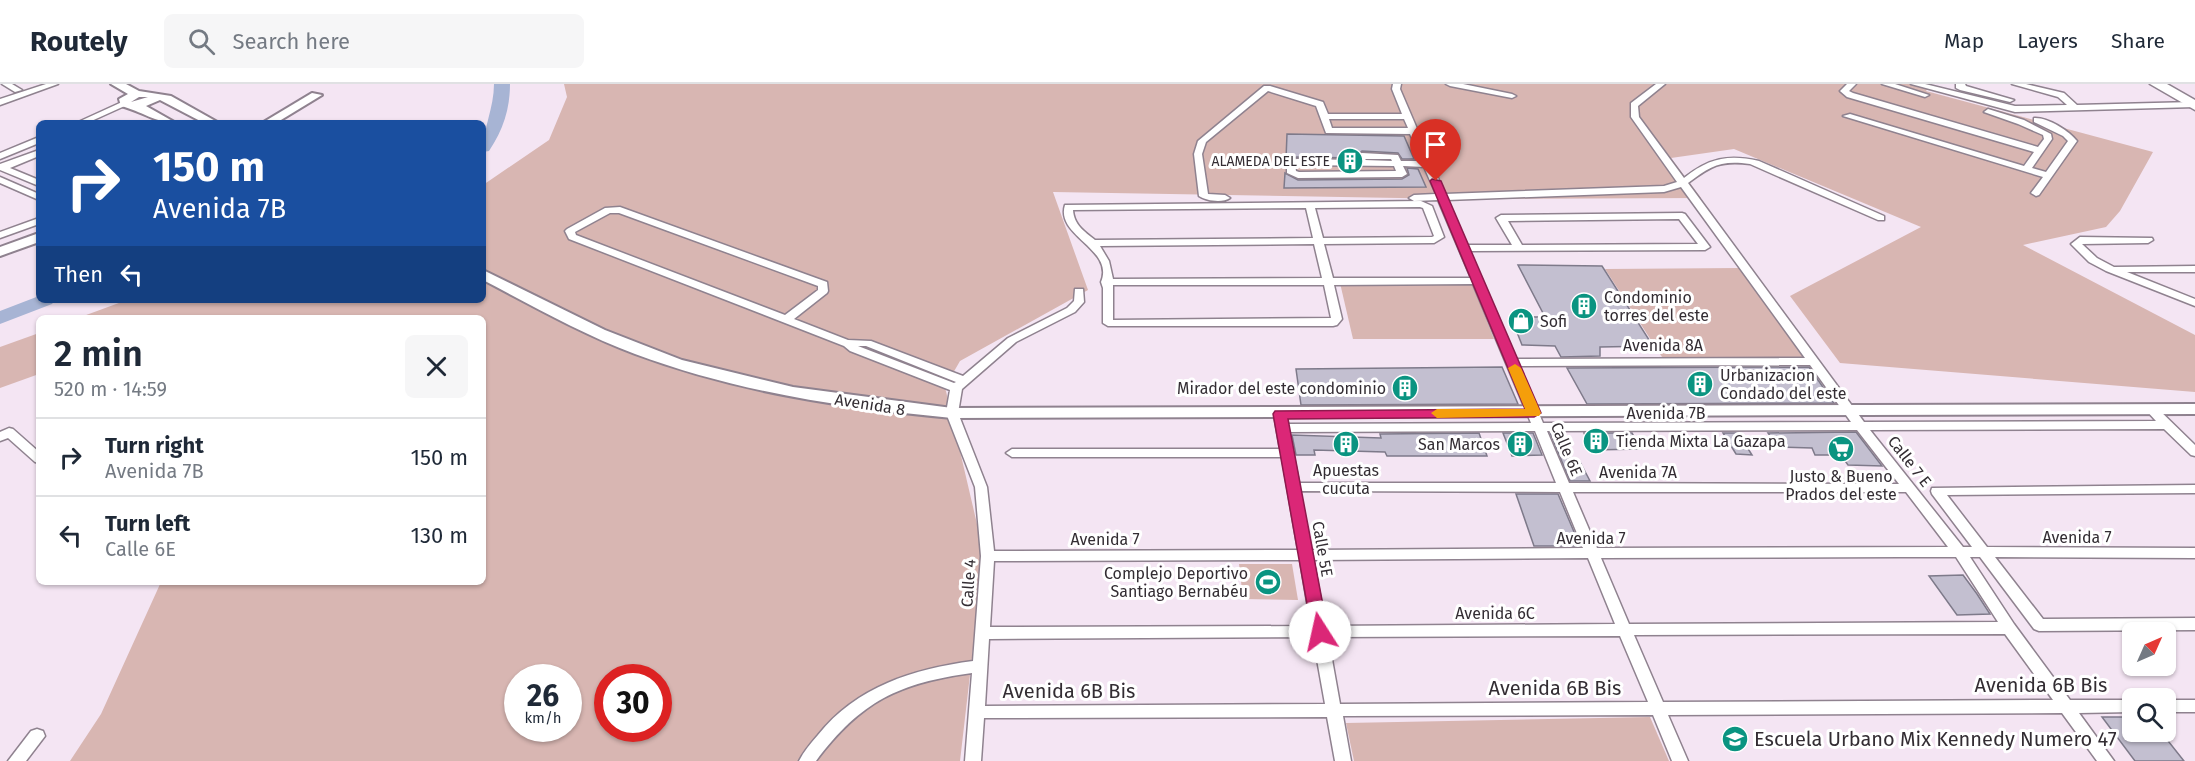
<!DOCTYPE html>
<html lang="en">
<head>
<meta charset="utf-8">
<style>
	:root { --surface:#fff; --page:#f6f6f7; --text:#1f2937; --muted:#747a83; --line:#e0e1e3 }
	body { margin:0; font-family:"Fira Sans",sans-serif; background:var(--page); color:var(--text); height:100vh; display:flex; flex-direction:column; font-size:22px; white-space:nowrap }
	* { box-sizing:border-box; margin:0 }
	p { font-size:20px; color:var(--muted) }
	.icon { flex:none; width:33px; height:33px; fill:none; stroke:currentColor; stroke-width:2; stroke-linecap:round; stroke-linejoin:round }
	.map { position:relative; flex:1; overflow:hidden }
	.details { position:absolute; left:36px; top:231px; width:450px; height:270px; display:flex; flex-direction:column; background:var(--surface); border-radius:9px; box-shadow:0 2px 4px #0004 }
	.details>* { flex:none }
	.top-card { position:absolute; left:36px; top:36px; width:450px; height:183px; border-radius:9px; box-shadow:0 2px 4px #0004; background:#1a4fa0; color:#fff; overflow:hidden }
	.needle { width:39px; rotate:45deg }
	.tools { position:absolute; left:2122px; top:538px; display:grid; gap:12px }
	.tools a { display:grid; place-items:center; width:54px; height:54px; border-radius:9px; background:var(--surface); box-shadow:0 2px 4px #0004; font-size:30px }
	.speed { position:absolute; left:504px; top:580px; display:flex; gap:12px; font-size:30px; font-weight:700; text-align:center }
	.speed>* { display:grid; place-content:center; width:78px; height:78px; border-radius:50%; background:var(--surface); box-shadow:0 2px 4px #0004; line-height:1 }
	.speed small { font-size:15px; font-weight:400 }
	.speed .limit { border:9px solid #d22; background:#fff; color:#111 }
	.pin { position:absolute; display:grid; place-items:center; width:51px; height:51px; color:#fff; margin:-62px -26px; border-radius:50% 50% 50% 0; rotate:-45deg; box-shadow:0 0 6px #0007 }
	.pin .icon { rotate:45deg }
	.me { position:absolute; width:66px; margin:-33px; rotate:350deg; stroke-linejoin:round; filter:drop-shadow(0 0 4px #0008) }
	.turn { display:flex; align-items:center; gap:21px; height:126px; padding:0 18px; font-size:27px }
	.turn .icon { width:78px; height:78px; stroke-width:2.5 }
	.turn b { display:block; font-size:42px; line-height:51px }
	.then { display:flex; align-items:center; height:57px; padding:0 18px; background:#0003; gap:12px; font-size:22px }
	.round { display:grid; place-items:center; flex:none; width:63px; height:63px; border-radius:9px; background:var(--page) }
	.head { display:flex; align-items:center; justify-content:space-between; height:102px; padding:0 18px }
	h1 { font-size:36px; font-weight:600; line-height:45px }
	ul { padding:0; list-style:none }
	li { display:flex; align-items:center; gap:18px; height:78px; padding:0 18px; border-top:2px solid var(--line) }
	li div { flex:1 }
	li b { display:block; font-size:22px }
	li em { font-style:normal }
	header { display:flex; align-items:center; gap:36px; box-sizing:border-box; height:84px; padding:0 30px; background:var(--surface); border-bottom:2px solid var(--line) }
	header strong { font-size:28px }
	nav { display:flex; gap:33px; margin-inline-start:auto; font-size:21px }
	.search { width:420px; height:54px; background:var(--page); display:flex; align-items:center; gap:15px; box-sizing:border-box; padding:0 21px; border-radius:9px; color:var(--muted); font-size:22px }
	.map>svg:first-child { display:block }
	.green { fill:#d8b6b2; fill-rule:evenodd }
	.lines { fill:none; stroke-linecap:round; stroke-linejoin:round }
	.river { fill:#a7b4d4; fill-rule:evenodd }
	.building { fill:#c3bfd0; stroke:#7e7a8a; stroke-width:1.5 }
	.street-casing { stroke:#8f828f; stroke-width:3 }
	.secondary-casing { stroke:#8f828f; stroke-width:4 }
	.highway-casing { stroke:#8f828f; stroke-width:3 }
	.street { fill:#fff; fill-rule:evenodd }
	.secondary { fill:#fff; fill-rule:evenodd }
	.highway { fill:#fff; fill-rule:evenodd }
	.route { fill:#db2777; stroke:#8e194d; stroke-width:1.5 }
	.slow { fill:#f59e0b }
	.labels { text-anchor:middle; stroke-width:6; stroke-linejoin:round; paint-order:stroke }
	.far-poi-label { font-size:14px; fill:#332d33; stroke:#fff; text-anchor:end }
	.poi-label { font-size:16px; fill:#332d33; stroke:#fff; text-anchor:start }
	.street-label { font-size:16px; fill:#332d33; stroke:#fff }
	.near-street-label { font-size:20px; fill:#332d33; stroke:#fff }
	.near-poi-label { font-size:20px; fill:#332d33; stroke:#fff; text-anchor:start }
</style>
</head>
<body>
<header>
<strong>Routely</strong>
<div class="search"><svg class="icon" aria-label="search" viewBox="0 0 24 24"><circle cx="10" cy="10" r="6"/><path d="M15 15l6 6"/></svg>Search here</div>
<nav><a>Map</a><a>Layers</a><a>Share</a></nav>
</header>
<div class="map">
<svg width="2195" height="677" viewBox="0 0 2195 677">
	<rect width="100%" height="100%" fill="#f4e5f3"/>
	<g class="green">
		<path d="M564,0H1931L1926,7L2153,68L2120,127L2106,143L2023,161L2195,251V308L1840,279L1790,212L1921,143L1734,65L1671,74L1701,114L1457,115L1053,108L1088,206L960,277L945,303L984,470L960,677H70L101,630L161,498H483V234H78L127,216H483V101L549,56L567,13ZM518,594H568V645H518ZM608,594H658V645H608Z"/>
		<polygon points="1739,184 1803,273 1662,273 1605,185"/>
		<polygon points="1340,199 1472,199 1494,255 1353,255"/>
		<polygon points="39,249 39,290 0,304 0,263"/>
		<polygon points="1239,480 1292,480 1298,516 1243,515"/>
		<polygon points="1650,633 1669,677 1354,677 1346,639"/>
	</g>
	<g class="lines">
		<g class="river">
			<path d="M494,0H510C510,25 503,46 489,67L483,68C483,44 494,24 494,0Z"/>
			<polygon points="39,212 39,216 55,216 52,220 0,240 0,227"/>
		</g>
	</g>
	<g class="building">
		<polygon points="1287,50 1404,52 1414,75 1402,75 1398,69 1362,67 1355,74 1297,73 1286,75"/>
		<polygon points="1407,84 1418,85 1426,103 1284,104 1285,89 1298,96 1402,95 1409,91"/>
		<polygon points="1518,181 1602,182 1653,262 1600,263 1600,272 1561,273 1555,262 1522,261 1511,233 1545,233"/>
		<polygon points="1502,283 1518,320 1301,321 1296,285"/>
		<polygon points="1809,283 1834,319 1587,320 1567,284"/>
		<polygon points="1856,348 1882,382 1848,381 1841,371 1815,371 1812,364 1778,363 1768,349"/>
		<polygon points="1479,349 1487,372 1387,372 1385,368 1314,366 1315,371 1296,371 1292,351 1381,354 1380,350"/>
		<polygon points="1503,349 1533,349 1542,371 1512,372"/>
		<polygon points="1550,349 1559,349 1571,378 1580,378 1590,397 1570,397"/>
		<polygon points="1584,349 1632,349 1641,365 1591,366"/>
		<polygon points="1723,349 1738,349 1752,371 1736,370"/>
		<polygon points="1516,410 1558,410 1580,462 1534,462"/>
		<polygon points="1963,491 1977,510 1990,530 1957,531 1929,492"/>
		<polygon points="2102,633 2133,633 2133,648 2161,648 2184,677 2135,677"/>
	</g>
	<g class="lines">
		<defs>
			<g id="street">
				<polygon points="2,0 12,0 22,6 15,8"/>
				<polygon points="46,0 58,0 0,21 0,15"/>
				<path d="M1393,0H1401L1400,5L1445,110L1664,102L1677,98L1631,33V19L1656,0H1665L1638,22L1639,33L1684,94C1709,74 1728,70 1759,77L1884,132V136H1878L1750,80C1720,76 1711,82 1688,99L1864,338L2156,337L2145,325L2147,322H2155L2195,361V372L2191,371L2164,345L1870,346L1963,463H1972L1932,410L1931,407L1932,404L2195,401V409L1947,411L1987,463L2195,464V474L1995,473L2043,535L2195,534V546L2039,547L2034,545L1980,473H1970L2014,540L2070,616H2133V628L2079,629L2114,677H2097L2062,629L1668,631L1688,677H1672L1653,631L1343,632L1351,677H1335L1327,633L984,634L981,677H965L972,589C899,599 861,617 816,677H799C804,667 811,659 818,651C857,602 914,585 973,577L981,472L975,403L946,329L950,306L850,267L844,262L569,155L565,147L567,145L605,124L620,123L827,198L828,207L827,209L794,235L848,256L871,257L963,292L1008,254L1067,224L1074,217L1075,205H1083L1084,218L1075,228L1016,258L962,305L958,329L987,403L994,467L1298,466L1282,373H1012L1006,369L1012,365H1280L1274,330L1280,326L1286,330L1288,340L1531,339L1473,200L1334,201L1342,235L1337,241L1333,242H1108L1103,239V204L1101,198C1115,165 1055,152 1065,121L1421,117L1432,122L1444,153L1434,159L1324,160L1333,194H1471L1438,116L1414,117L1409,114L1414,111L1436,110L1424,83L1403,82L1407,90L1402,93L1298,94L1287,89V77L1297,75L1356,76L1359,70L1362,69L1398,71L1401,77H1422L1410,50L1326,49L1316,22L1268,7L1206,58L1202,70L1208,110L1225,111L1230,114C1223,119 1206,117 1199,112L1194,70L1198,57L1264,2H1270L1323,18L1328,30H1402L1392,5ZM1329,35H1404L1408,44H1332ZM1366,75H1391L1392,77L1365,76ZM1295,81L1394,82L1396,87L1299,88L1296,87ZM1681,103L1805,274L1516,275L1469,167L1705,166L1710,163L1685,130L1682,129L1501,131L1496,134L1512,161H1467L1447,116L1664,108ZM1420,123L1423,124L1434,152L1432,153L1323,154L1315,124ZM1306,124L1313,154L1095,156C1084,147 1074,141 1073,126ZM610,129H619L818,202V206L785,231L576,151L575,148ZM1679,135L1698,160L1522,161L1508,137ZM1314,160L1322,194L1113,195L1109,177L1100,162ZM1113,201H1324L1331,234L1113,236ZM858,262H866L956,298L954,299ZM1810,281L1851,338L1543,339L1519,282ZM1857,346L1899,400L1569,399L1547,347ZM1535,347L1556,399H1299L1289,348ZM1300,407L1560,408L1583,464L1311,466ZM1573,408H1906L1948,463L1597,464ZM1899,473H1956L1998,538L1629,540L1601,474ZM1588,474L1615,540L1326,542L1313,476ZM1300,476L1311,542L990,543L994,477ZM2005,550L2053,616L1663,618L1634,551ZM1620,552L1648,618L1340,620L1328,553ZM1313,553L1325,620L985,622L989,555Z"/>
				<polygon points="1446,0 1463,0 1512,10 1516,12 1512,14 1450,2"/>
				<path d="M1847,0H1856L1849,7L1853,9L2038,63L2044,55L2043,51L2018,40L1984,28L1988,25L2024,36L2051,50L2052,55L2032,84L2046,88L2068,57L2063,52L2034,38V34C2048,33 2069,47 2077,57L2039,111L2036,112L2031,109L2043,93L1843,32L1850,30L2024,82L2034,68L1847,13L1840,7Z"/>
				<polygon points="1882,0 1895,0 1929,11 1925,13"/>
				<polygon points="1911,0 1925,0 2015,22 2067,21 2058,13 2012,0 2026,0 2064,9 2077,21 2193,18 2195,19 2195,23 2015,28"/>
				<polygon points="1956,0 1965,0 1966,2 2014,16 2010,18 1960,6 1956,4"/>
				<polygon points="122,18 129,20 87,39 76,39"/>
				<polygon points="39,53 39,59 0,75 0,69"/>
				<polygon points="39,66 39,72 10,84 39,96 39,102 0,86 0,80"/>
				<polygon points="0,93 39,110 39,116 0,99"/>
				<polygon points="39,134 39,140 0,154 0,148"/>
				<polygon points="2080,153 2152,154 2153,156 2148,159 2082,160 2097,174 2114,183 2195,182 2195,188 2127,188 2195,215 2195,222 2106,187 2089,178 2071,160"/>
				<polygon points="9,344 13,345 39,368 39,379 35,378 8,354 0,357 0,348"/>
				<rect x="2166" y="616" width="29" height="12"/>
				<polygon points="37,645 43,647 45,652 26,677 8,677 31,647"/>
			</g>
			<g id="secondary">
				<path d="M111,0H126L139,7L171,12L219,39H204L160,16L146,22L176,39C156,39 141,27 121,22L119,15L128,10ZM139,13H148L131,18Z"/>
				<polygon points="312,9 322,11 276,39 262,39"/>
				<polygon points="39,149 39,158 0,172 0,163"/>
				<path d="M483,186L605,246L682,276L793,303L952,324L2195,320V330L952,334C844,324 737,308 635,270C582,250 533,222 483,196Z"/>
			</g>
			<polygon id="highway" points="2150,0 2167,0 2195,16 2195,26"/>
		</defs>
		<use href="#street" class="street-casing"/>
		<use href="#secondary" class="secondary-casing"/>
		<use href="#highway" class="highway-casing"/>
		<use href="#street" class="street"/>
		<use href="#secondary" class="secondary"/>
		<use href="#highway" class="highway"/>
	</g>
	<polygon class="route" points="1432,95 1441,97 1541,329 1534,333 1288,335 1328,548 1320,554 1312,548 1273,330 1275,327 1525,325 1430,97"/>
	<polygon class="slow" points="1515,280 1521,284 1541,329 1539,332 1437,334 1431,329 1437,325 1525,325 1508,284"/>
	<defs>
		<symbol id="building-disc" viewBox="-11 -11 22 22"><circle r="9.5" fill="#0a9481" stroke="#fff"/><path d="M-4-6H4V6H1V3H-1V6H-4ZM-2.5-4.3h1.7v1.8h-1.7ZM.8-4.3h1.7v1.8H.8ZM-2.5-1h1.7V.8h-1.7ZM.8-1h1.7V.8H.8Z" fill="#fff"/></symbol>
		<symbol id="shop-disc" viewBox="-11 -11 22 22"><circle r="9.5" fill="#0a9481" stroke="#fff"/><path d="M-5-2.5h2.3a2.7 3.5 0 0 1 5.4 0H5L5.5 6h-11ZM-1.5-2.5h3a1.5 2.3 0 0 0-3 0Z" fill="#fff"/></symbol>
		<symbol id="supermarket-disc" viewBox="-11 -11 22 22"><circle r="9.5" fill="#0a9481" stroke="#fff"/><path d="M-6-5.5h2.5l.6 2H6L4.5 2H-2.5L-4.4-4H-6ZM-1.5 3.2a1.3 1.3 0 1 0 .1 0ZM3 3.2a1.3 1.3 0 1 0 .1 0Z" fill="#fff"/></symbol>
		<symbol id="stadium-disc" viewBox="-11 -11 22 22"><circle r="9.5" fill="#0a9481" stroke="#fff"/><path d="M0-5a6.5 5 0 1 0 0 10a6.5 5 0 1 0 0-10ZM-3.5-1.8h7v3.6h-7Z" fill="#fff"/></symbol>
		<symbol id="school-disc" viewBox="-11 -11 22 22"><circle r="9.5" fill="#0a9481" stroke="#fff"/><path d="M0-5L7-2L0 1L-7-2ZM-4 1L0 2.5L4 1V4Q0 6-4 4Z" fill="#fff"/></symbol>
	</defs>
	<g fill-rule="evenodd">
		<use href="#building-disc" x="1335" y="62" width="30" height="30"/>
		<use href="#building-disc" x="1569" y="207" width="30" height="30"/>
		<use href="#shop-disc" x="1506" y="222" width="30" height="30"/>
		<use href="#building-disc" x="1685" y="285" width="30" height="30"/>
		<use href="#building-disc" x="1390" y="289" width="30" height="30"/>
		<use href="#building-disc" x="1581" y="342" width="30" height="30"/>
		<use href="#building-disc" x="1331" y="345" width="30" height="30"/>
		<use href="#building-disc" x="1505" y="345" width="30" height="30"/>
		<use href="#supermarket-disc" x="1826" y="350" width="30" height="30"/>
		<use href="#stadium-disc" x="1253" y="483" width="30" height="30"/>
		<use href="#school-disc" x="1720" y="640" width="30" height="30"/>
	</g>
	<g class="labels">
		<g class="far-poi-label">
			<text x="1330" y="82">ALAMEDA DEL ESTE</text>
		</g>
		<g class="poi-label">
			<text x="1604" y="219">Condominio<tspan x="1604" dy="18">torres del este</tspan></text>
			<text x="1540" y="243">Sofi</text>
			<text x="1720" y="297">Urbanizacion<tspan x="1720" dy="18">Condado del este</tspan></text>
			<text x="1386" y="310" text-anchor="end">Mirador del este condominio</text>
			<text x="1616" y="363">Tienda Mixta La Gazapa</text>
			<text x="1500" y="366" text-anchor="end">San Marcos</text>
			<text x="1346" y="392" text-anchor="middle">Apuestas<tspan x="1346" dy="18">cucuta</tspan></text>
			<text x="1841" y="398" text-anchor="middle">Justo &amp; Bueno<tspan x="1841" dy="18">Prados del este</tspan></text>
			<text x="1248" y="495" text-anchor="end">Complejo Deportivo<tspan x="1248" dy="18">Santiago Bernabéu</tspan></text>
		</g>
		<g class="street-label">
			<text x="1663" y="267">Avenida 8A</text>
			<text transform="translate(870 320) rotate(9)" y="6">Avenida 8</text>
			<text x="1666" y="335">Avenida 7B</text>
			<text transform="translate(1567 365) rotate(67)" y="6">Calle 6E</text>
			<text transform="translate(1910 377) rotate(52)" y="6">Calle 7 E</text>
			<text x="1638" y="394">Avenida 7A</text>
			<text x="2077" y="459">Avenida 7</text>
			<text x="1591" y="460">Avenida 7</text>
			<text x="1105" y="461">Avenida 7</text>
			<text transform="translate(1323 465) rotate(80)" y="6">Calle 5E</text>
			<text transform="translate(968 499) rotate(-86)" y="6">Calle 4</text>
			<text x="1495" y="535">Avenida 6C</text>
		</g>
		<g class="near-street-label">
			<text x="2041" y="608">Avenida 6B Bis</text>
			<text x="1555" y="611">Avenida 6B Bis</text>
			<text x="1069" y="614">Avenida 6B Bis</text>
		</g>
		<g class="near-poi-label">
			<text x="1754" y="662">Escuela Urbano Mix Kennedy Numero 47</text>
		</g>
	</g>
</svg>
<div class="tools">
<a><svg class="needle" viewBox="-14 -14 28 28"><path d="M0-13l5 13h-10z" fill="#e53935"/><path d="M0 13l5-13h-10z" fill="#747a83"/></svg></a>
<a><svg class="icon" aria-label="search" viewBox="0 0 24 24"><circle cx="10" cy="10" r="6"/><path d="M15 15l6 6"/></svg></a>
</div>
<div class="speed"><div>26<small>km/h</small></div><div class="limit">30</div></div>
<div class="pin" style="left:1436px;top:97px;background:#d93025"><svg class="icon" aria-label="arrive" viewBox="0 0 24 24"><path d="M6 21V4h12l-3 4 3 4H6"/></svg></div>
<svg class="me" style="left:1320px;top:548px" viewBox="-20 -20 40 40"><circle r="19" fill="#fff"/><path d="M0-13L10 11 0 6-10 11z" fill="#db2777"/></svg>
<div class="top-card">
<div class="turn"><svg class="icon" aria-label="right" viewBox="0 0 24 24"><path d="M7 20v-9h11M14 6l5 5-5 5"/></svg><div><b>150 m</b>Avenida 7B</div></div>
<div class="then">Then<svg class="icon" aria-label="left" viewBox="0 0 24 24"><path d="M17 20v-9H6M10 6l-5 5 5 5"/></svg></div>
</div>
<section class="details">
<div class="head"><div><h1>2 min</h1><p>520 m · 14:59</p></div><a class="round"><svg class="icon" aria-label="close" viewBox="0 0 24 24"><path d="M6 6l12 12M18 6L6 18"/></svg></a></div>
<ul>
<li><svg class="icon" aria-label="right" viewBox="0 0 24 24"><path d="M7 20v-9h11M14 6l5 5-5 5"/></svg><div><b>Turn right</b><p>Avenida 7B</p></div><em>150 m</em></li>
<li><svg class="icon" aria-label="left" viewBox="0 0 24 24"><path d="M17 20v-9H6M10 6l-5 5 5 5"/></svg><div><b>Turn left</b><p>Calle 6E</p></div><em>130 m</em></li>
</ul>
</section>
</div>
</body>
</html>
